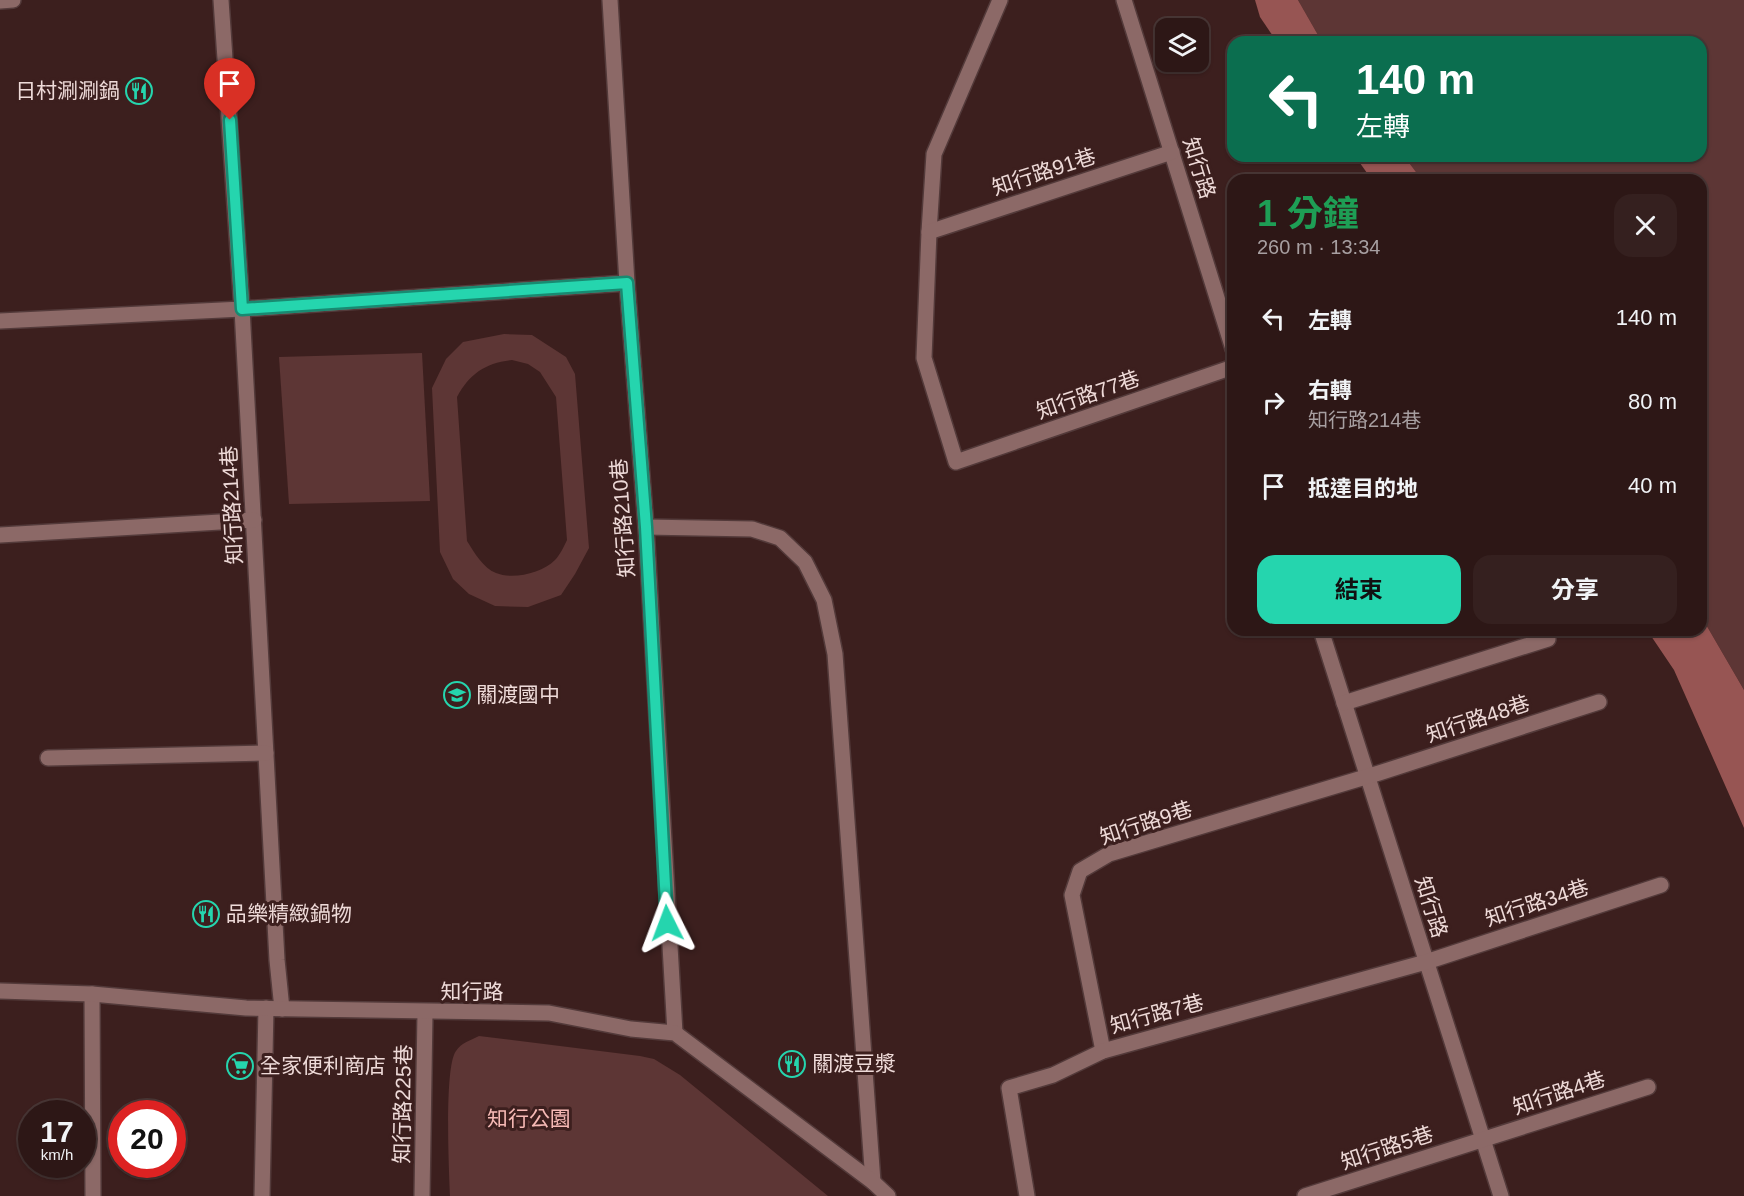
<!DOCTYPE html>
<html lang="zh-TW">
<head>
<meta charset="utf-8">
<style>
	:root { --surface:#2d1716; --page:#35201f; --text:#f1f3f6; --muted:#a79fa1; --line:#483635; --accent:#25d5ae }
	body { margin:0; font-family:Helvetica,"Noto Sans TC",sans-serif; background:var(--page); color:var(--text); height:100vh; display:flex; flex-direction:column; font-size:22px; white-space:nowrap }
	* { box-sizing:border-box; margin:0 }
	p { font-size:20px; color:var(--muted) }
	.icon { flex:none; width:33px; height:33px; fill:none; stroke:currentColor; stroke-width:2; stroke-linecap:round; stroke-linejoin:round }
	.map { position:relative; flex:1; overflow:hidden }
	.details { position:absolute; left:1227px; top:174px; width:480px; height:462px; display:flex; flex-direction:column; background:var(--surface); border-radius:18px; box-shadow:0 2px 4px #0004,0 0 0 2px var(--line) }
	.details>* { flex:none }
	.top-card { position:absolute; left:1227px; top:36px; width:480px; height:126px; border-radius:18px; box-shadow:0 2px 4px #0004,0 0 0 2px var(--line); background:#0b6e4f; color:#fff; overflow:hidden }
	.controls { position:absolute; left:1155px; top:18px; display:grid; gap:12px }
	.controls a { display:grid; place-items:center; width:54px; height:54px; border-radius:12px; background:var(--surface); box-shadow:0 2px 4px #0004,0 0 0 2px var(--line); font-size:30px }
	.speed { position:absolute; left:18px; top:1100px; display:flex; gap:12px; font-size:30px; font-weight:700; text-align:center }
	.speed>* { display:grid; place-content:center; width:78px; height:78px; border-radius:50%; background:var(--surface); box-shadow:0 2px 4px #0004,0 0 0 2px var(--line); line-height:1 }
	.speed small { font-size:15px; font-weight:400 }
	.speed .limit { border:9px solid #d22; background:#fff; color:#111 }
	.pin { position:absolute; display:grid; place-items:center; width:51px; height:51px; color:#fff; margin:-62px -26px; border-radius:50% 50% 50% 0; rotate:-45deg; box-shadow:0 0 6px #0007 }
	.pin .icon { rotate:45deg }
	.me { position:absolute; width:66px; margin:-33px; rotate:357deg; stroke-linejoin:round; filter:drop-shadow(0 0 4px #0008) }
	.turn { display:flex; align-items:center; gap:21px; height:126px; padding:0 30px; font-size:27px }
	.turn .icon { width:78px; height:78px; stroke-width:2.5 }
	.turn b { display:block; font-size:42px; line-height:51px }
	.round { display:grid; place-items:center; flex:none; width:63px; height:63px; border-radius:18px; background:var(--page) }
	.overview { display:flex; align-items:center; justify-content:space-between; height:102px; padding:0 30px }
	h1 { font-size:36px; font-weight:700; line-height:45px; color:#1e9e55 }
	.cta { display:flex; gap:12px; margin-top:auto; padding:12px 30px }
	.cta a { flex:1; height:69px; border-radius:18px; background:var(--accent); color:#111; font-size:24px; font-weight:700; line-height:69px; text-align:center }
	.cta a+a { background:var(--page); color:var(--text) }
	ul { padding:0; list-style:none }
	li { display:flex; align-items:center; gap:18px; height:84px; padding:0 30px }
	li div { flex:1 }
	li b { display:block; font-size:22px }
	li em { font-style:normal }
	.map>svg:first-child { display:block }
	.green { fill:#5d3635; fill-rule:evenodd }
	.water { fill:#975553 }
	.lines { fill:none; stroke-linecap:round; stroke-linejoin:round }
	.service-casing { stroke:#533a3a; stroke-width:18 }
	.minor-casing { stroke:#533a3a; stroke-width:18 }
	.tertiary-casing { stroke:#533a3a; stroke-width:18 }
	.service { stroke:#8c6967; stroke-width:15 }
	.minor { stroke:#8c6967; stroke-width:15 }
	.tertiary { stroke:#8c6967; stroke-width:15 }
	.route-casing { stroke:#188a71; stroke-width:15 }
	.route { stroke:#25d5ae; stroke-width:10 }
	.labels { text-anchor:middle; stroke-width:6; stroke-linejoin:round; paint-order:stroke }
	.poi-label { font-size:21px; fill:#eedad8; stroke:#3c1f1e; text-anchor:start }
	.street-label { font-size:21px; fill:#eedad8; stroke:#3c1f1e }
	.park-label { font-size:21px; fill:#f6b9b5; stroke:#3c1f1e }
</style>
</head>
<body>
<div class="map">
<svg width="1744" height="1196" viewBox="0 0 1744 1196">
	<rect width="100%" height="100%" fill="#3c1f1e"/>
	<g class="green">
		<polygon points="1298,0 1744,0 1744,690 1701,616 1701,180 1422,180 1404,156 1701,156 1701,42 1322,42"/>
		<path d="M504,334L532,335L566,357L575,374L589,548L575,574L561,595L528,607L495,606L469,594L453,579L440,552L432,388L446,359L463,342ZM512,360L528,364L540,372L556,397L567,540C564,546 560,555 555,560C542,573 513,580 496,573C483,568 474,552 467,541L457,397C470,373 486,363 512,360Z"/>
		<polygon points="422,353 430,501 289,504 279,357"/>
		<path d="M479,1036L640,1056L654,1059L680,1075L828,1196H450C449,1171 444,1067 456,1051C461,1043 471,1040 479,1036Z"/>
	</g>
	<g class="water">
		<polygon points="1255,0 1298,0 1322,42 1277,42 1260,17"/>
		<polygon points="1355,156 1404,156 1422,180 1372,180"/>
		<polygon points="1701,616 1744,690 1744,828 1674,670 1647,630 1701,630"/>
	</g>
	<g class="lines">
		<defs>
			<g id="service">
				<polyline points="221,0 242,309 277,960 282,1009"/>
				<polyline points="610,0 627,283 646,527 675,1033"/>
				<polyline points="1000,0 934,154 929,232 924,358 956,462 1233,367"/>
				<polyline points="1124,0 1233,349"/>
				<polyline points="929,232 1172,152"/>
				<polyline points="0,321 242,309 627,283"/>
				<polyline points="646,527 752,529 780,538 805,562 824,600 835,654 873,1182"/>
				<polyline points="0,535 254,520"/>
				<polyline points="1321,630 1501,1196"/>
				<polyline points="1344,703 1548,639"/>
				<polyline points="48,758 266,753"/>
				<polyline points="92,994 93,1196"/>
				<polyline points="1103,1051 1072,895 1080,871 1109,854 1379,773 1599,702"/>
				<polyline points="422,1196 425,1013"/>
				<polyline points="1027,1196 1009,1088 1053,1075 1103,1051 1426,962 1661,885"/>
				<polyline points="1305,1196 1648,1087"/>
			</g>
			<g id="minor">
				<polyline points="0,1 13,0"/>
				<polyline points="262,1196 266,1008"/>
			</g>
			<polyline id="tertiary" points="0,991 92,994 246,1008 549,1013 631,1029 675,1033 873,1182 888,1196"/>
		</defs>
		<use href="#service" class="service-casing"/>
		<use href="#minor" class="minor-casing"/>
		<use href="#tertiary" class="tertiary-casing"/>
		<use href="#service" class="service"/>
		<use href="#minor" class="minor"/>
		<use href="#tertiary" class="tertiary"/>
	</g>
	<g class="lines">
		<defs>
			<polyline id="route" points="230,120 242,309 627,283 646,527 667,923"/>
		</defs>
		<use href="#route" class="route-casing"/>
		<use href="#route" class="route"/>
	</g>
	<defs>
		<symbol id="restaurant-ring" viewBox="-11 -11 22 22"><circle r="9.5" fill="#3c1f1e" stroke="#25d5ae" stroke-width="1.5"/><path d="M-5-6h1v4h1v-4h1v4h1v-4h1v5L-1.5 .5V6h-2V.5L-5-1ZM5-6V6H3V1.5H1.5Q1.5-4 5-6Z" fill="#25d5ae"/></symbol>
		<symbol id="school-ring" viewBox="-11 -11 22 22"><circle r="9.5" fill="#3c1f1e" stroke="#25d5ae" stroke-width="1.5"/><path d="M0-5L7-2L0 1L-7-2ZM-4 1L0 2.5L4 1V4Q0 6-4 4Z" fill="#25d5ae"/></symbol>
		<symbol id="supermarket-ring" viewBox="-11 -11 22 22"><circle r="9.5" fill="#3c1f1e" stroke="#25d5ae" stroke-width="1.5"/><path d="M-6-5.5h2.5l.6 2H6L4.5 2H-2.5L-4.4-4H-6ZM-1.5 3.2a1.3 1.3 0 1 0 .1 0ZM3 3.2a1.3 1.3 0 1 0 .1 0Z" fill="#25d5ae"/></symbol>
	</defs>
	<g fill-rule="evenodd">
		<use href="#restaurant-ring" x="124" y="76" width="30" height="30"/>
		<use href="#school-ring" x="442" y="680" width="30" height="30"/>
		<use href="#restaurant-ring" x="191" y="899" width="30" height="30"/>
		<use href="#restaurant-ring" x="777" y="1049" width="30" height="30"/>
		<use href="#supermarket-ring" x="225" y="1051" width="30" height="30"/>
	</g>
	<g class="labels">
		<g class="poi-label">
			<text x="120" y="98" text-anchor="end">日村涮涮鍋</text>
			<text x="476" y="702">關渡國中</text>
			<text x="226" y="921">品樂精緻鍋物</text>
			<text x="812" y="1071">關渡豆漿</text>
			<text x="260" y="1073">全家便利商店</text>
		</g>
		<g class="street-label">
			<text transform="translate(1199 168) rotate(73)" y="7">知行路</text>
			<text transform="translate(1044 172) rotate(-18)" y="7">知行路91巷</text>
			<text transform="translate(1088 395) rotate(-19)" y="7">知行路77巷</text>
			<text transform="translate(232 505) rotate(-93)" y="7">知行路214巷</text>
			<text transform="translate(623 518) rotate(-94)" y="7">知行路210巷</text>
			<text transform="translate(1478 719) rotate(-18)" y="7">知行路48巷</text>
			<text transform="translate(1146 823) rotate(-18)" y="7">知行路9巷</text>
			<text transform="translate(1537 903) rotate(-18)" y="7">知行路34巷</text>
			<text transform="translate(1431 907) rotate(73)" y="7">知行路</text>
			<text x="472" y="999">知行路</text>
			<text transform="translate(1157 1014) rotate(-15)" y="7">知行路7巷</text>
			<text transform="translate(1559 1093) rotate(-18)" y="7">知行路4巷</text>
			<text transform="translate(403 1104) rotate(-89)" y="7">知行路225巷</text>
			<text transform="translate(1387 1148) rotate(-18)" y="7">知行路5巷</text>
		</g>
		<g class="park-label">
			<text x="529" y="1126">知行公園</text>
		</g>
	</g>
</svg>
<div class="controls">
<a><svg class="icon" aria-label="layers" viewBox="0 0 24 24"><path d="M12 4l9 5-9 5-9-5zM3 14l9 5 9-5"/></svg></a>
</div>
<div class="speed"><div>17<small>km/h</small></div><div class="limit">20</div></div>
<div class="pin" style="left:230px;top:120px;background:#d93025"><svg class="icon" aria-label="arrive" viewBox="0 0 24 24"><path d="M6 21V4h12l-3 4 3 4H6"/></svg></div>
<svg class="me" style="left:667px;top:923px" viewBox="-20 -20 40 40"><path d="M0-17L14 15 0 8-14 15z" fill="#25d5ae" stroke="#fff" stroke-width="4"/></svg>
<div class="top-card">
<div class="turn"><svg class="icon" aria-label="left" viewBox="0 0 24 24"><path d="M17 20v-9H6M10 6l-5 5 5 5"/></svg><div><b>140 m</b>左轉</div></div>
</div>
<section class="details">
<div class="overview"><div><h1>1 分鐘</h1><p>260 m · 13:34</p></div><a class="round"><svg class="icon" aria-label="close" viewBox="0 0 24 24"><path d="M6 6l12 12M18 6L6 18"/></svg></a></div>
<ul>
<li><svg class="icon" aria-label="left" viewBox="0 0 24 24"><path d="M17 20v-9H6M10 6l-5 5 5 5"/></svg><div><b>左轉</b></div><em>140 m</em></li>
<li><svg class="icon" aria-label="right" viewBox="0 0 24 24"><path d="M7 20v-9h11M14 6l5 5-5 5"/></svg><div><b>右轉</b><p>知行路214巷</p></div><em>80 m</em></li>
<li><svg class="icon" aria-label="arrive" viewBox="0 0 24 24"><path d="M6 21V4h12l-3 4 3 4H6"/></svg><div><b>抵達目的地</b></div><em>40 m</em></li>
</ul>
<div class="cta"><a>結束</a><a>分享</a></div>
</section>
</div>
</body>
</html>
